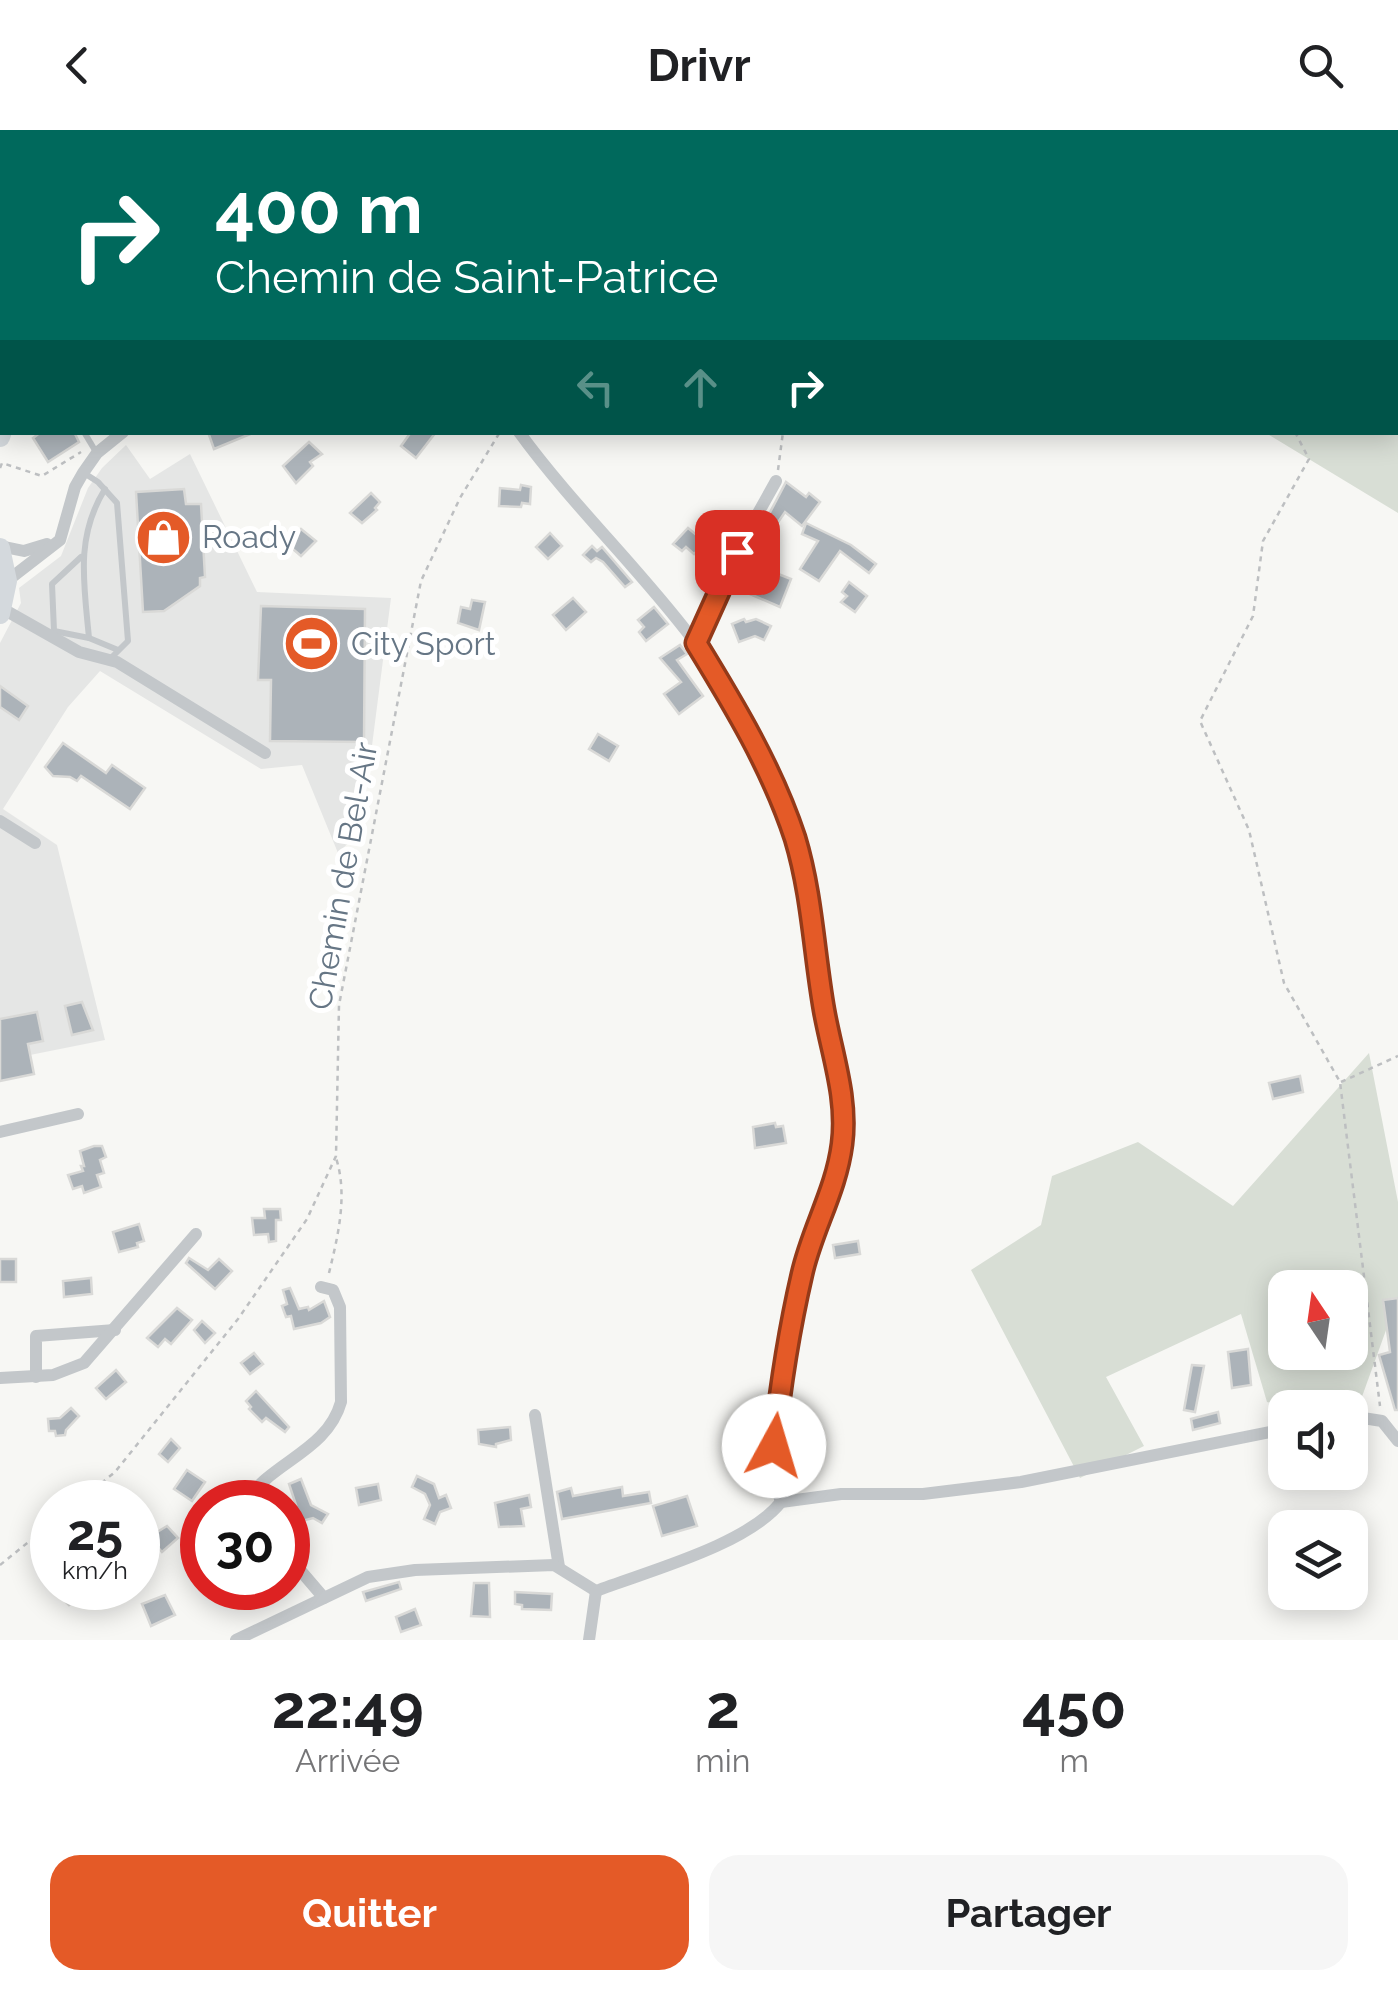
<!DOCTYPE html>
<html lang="fr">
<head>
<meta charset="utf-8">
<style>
	:root { --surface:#fff; --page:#f6f6f6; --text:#202124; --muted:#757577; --accent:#e45a27 }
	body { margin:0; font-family:Raleway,sans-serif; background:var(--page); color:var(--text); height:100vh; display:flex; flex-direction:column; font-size:38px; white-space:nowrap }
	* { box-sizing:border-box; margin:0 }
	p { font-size:32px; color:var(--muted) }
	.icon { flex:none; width:55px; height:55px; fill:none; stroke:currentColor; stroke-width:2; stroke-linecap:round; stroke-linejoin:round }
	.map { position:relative; height:1510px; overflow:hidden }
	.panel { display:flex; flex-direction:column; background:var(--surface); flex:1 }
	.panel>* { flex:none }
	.banner { position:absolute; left:0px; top:0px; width:1400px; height:305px; box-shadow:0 5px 25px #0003; background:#00695c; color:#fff; overflow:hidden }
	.needle { width:65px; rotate:347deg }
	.fabs { position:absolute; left:1268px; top:1140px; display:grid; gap:20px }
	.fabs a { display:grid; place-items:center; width:100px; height:100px; border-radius:20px; background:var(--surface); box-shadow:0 5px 25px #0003; font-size:50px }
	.speed { position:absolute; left:30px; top:1350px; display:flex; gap:20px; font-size:50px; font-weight:700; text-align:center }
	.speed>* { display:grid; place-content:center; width:130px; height:130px; border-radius:50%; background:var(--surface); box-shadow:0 5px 25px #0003; line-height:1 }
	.speed small { font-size:25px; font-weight:400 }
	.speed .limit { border:15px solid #d22; background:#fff; color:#111 }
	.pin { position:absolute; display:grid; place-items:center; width:85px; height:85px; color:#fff; margin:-42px; border-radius:20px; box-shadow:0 5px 15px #0006 }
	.me { position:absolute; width:110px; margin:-55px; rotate:6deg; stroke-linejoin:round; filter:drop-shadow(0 0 8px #0008) }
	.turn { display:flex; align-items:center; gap:35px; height:210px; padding:0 50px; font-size:45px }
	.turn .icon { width:130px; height:130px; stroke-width:2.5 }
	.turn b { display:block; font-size:70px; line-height:85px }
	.lanes { display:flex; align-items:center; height:95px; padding:0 50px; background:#0003; justify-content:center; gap:50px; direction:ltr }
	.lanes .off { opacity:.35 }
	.eta { display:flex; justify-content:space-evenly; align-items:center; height:170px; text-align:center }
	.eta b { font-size:60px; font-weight:700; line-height:70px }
	.action { display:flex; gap:20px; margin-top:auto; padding:20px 50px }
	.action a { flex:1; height:115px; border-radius:30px; background:var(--accent); color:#fff; font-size:40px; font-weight:700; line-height:115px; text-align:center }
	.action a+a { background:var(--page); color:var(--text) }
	header { display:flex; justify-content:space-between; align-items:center; height:130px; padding:0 50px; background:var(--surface); font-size:45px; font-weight:700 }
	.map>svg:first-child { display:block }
	.built { fill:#e5e6e5 }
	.green { fill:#d8ded5; fill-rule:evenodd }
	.building { fill:#acb3b9; stroke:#d9d9d7; stroke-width:2.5 }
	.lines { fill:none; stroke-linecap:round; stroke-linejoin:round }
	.path { stroke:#bdbfc1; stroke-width:2.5; stroke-dasharray:5 5; stroke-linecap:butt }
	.service { stroke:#c3c7ca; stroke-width:6 }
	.minor { stroke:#c3c7ca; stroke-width:12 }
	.primary { stroke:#d4d9dd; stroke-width:20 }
	.route-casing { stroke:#943a19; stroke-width:25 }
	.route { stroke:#e45a27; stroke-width:18 }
	.labels { text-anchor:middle; stroke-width:10; stroke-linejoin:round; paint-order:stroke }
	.poi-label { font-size:32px; fill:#667685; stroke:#fff; text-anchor:start }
	.street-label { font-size:32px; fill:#667685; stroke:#fff }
</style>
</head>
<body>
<header><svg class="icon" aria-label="back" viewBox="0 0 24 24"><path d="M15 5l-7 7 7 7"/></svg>Drivr<svg class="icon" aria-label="search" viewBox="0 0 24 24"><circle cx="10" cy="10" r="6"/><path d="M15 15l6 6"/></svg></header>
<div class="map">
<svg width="1398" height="1510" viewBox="0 0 1398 1510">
	<rect width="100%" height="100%" fill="#f7f7f4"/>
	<polygon class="built" points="126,315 150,349 190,324 257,462 391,468 361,701 338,723 302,635 261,639 100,541 68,577 3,679 57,715 105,910 0,931 0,513 21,473 19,458 61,426 88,358 102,338"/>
	<g class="green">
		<polygon points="279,0 475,0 282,2"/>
		<polygon points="1252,0 1398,0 1398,383 1266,303 1398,302 1398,2 1250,2"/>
		<path d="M1369,923L1398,1072V1167L1351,1297L1350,1278L1286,1277L1267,1272L1241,1184L1106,1247L1144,1316L1080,1348L971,1140L1041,1095L1052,1046L1138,1012L1233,1076ZM1285,1158H1350V1222H1285Z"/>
	</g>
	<g class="building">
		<polygon points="41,302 74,302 79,312 48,332 33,308"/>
		<polygon points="208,302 253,302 253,303 214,319"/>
		<polygon points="411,302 436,302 416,328 401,316"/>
		<polygon points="309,312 322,324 310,332 313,336 296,353 283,336"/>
		<polygon points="786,352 806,367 809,363 820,372 802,396 785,382 766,410 758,405"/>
		<polygon points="521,355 531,357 530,374 522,373 521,377 499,376 500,358 520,360"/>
		<polygon points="184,359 186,374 201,374 205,447 200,448 200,456 164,481 143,482 136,362"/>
		<polygon points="371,363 380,372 375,378 377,380 362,393 350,383"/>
		<polygon points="806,393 851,415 876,434 869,443 840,421 819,451 800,439 818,411 802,404"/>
		<polygon points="688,398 705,412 694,424 686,417 682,421 673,414"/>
		<polygon points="301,399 316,411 301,426 287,414"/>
		<polygon points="550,403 562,416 548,429 536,417"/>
		<polygon points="592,416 597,421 602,417 632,452 625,457 603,432 596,428 591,432 583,425"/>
		<polygon points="763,438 791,449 780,477 743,461 748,450 756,453"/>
		<polygon points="849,452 867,466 855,482 841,472 847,466 842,462"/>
		<polygon points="573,468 586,482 566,500 553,485"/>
		<polygon points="472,470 485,472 479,500 458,493 461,477 470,479"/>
		<polygon points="261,476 365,479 364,612 270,611 271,550 258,550"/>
		<polygon points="654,477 668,494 646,511 639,502 644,497 638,490"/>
		<polygon points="744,489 746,492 756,489 771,496 764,510 755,506 739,512 732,494"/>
		<polygon points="680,515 687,524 677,530 703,566 679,584 664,564 681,552 660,528"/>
		<polygon points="0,556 28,576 19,590 0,577"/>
		<polygon points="598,604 618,616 609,631 589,619"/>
		<polygon points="63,613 106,643 112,635 145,658 130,679 81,646 77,651 70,647 53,646 45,637"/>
		<polygon points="82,872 93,900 72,905 65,876"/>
		<polygon points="37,882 43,911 28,914 34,944 0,951 0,889"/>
		<polygon points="1300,946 1303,962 1273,969 1269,953"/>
		<polygon points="775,993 776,997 783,996 786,1013 755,1018 753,997"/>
		<polygon points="94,1016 102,1016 106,1027 100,1030 104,1043 97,1045 101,1057 84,1063 82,1056 73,1059 68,1045 83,1041 81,1036 84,1036 80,1021"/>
		<polygon points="264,1079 280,1079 281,1090 276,1090 276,1111 269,1112 268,1104 254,1105 252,1088 265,1088"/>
		<polygon points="139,1094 144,1111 137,1113 138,1117 119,1122 113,1102"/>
		<polygon points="858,1111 860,1124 835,1128 833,1115"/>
		<polygon points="189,1128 208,1140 219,1129 232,1141 215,1159 186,1133"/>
		<rect x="0" y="1129" width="16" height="23"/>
		<polygon points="91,1148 92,1164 64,1167 63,1151"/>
		<polygon points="290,1158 299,1179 308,1177 309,1180 324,1171 330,1187 321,1193 294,1199 291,1186 286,1187 282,1176 287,1174 283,1160"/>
		<polygon points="1398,1168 1398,1280 1395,1280 1379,1225 1390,1222 1383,1170"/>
		<polygon points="177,1178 192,1190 171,1214 165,1209 158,1217 147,1208"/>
		<polygon points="202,1191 215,1203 205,1213 194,1200"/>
		<polygon points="1248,1219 1251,1255 1232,1258 1228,1222"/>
		<polygon points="254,1223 263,1234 250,1244 241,1233"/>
		<polygon points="1192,1235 1204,1236 1195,1282 1184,1280"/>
		<polygon points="116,1240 126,1252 106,1269 96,1258"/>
		<polygon points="256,1261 289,1297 285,1302 266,1288 262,1292 249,1279 251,1277 246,1271"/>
		<polygon points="71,1278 79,1286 66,1300 65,1305 56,1306 55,1301 49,1301 48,1289 60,1288"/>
		<polygon points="1218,1282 1220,1293 1193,1300 1191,1289"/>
		<polygon points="510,1297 511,1310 496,1314 496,1317 479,1314 478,1300"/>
		<polygon points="171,1309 180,1318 168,1332 159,1324"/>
		<polygon points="187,1340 205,1352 192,1371 174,1359"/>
		<polygon points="417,1346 434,1354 439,1368 446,1365 451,1378 440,1382 435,1394 424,1389 430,1375 425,1364 412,1357"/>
		<polygon points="301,1349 311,1375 328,1384 322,1393 313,1388 302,1391 301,1386 288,1391 288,1378 296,1375 289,1354"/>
		<polygon points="378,1354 381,1370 359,1375 356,1358"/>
		<polygon points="622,1357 623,1366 649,1362 651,1373 562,1389 557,1362 571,1358 573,1366"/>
		<polygon points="529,1365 531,1377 521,1379 524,1396 499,1397 495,1373"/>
		<polygon points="687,1366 697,1396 662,1406 653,1376"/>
		<polygon points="167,1396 178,1408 162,1422 149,1407"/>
		<polygon points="399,1452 401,1459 366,1471 363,1462"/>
		<polygon points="474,1453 489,1453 490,1487 471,1486"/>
		<polygon points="65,1458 90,1458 69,1475 58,1464"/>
		<polygon points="515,1462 552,1464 551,1480 522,1479 522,1475 515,1474"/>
		<polygon points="165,1465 175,1485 151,1496 142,1474"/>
		<polygon points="415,1479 421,1495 401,1502 396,1487"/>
	</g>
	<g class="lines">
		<g class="path">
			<polyline points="1320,2 1325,0"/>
			<polyline points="1339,2 1339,0"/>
			<polyline points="0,87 2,87"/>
			<polyline points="0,271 2,272"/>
			<polyline points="1295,302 1309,329 1263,411 1253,486 1200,591 1249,700 1284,853 1340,952 1380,1276"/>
			<polyline points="0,338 2,333 42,346 81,322"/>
			<polyline points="778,340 783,302"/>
			<polyline points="1341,952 1398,926"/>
			<path d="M329,1143C338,1106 348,1065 336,1028"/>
			<polyline points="78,1372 115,1342 238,1189 307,1089 336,1026 339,875 421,451 460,368 500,302"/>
			<polyline points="0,1435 52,1393"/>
		</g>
		<g class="service">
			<polyline points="84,302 96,322"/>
			<polyline points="84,343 98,352 117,373 128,511 111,528"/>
			<path d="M105,359C75,407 84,454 89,508L118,520"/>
			<polyline points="81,427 52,454 54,501 89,508"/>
		</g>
		<g class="minor">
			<polyline points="485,2 488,0"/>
			<polyline points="725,2 726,0"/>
			<polyline points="918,2 921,0"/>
			<path d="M519,302C573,376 639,438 694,511C734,563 778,650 796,713C809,760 811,807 820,855C832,925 850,976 836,1048C830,1080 811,1109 803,1141C788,1194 764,1322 781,1372"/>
			<polyline points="0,416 24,421 47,414"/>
			<polyline points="7,451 60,410 75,357 83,343 97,323 123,302"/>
			<polyline points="3,479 79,522 117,532 265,623"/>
			<polyline points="696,513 737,421 776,351"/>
			<polyline points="0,691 35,713"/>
			<polyline points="0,1002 78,984"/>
			<polyline points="36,1247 36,1206 115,1200"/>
			<polyline points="0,1248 53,1245 84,1233 196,1104"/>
			<polyline points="535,1285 559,1437"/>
			<polyline points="1350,1286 1382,1291 1398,1311"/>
			<path d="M246,1372C270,1332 327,1322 341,1272L340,1177L333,1160L321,1157"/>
			<polyline points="781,1372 841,1364 923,1364 1021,1352 1285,1299"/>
			<polyline points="288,1426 324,1468"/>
			<path d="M236,1510L368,1447L415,1440L554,1435L596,1461C648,1441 747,1415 781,1372"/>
			<polyline points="589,1510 596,1461"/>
		</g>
		<g class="primary">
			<polyline points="124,2 125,0"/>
			<polyline points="0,307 2,301"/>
			<polyline points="0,418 7,451 0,484"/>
		</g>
	</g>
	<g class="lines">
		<defs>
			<path id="route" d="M737,422L696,513C734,575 772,638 795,708C812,764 814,823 824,880C832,925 848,968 842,1014C836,1061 812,1099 802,1144C789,1200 780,1259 774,1316"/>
		</defs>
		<use href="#route" class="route-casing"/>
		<use href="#route" class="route"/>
	</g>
	<defs>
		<symbol id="shop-disc" viewBox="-11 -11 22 22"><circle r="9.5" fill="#e45a27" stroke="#fff"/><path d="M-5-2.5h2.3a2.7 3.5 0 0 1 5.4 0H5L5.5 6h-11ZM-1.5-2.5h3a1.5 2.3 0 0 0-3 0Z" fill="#fff"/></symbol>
		<symbol id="stadium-disc" viewBox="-11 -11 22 22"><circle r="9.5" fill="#e45a27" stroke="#fff"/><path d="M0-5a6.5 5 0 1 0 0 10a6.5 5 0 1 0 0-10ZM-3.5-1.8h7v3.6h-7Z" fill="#fff"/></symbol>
	</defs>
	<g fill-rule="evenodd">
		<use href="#shop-disc" x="132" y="376" width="63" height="63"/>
		<use href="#stadium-disc" x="280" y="482" width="63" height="63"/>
	</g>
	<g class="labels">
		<g class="poi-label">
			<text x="202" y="418">Roady</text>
			<text x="351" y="525">City Sport</text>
		</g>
		<g class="street-label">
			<text transform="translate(343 746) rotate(-80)" y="11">Chemin de Bel-Air</text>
		</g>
	</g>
</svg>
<div class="fabs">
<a><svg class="needle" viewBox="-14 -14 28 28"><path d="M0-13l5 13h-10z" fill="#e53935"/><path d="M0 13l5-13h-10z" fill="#757577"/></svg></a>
<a><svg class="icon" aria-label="sound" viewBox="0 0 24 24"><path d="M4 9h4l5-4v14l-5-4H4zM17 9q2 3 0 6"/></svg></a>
<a><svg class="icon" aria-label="layers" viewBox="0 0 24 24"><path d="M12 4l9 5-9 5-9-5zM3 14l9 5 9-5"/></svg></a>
</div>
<div class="speed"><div>25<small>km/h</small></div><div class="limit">30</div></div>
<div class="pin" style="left:737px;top:422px;background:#d93025"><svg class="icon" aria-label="arrive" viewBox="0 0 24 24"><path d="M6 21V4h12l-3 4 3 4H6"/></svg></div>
<svg class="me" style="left:774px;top:1316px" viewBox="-20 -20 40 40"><circle r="19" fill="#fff"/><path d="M0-13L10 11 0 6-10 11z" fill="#e45a27"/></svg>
<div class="banner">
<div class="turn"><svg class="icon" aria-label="right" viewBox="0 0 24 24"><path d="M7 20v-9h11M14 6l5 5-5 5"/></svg><div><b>400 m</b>Chemin de Saint-Patrice</div></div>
<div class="lanes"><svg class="icon off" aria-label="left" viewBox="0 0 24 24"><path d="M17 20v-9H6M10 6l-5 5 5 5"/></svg><svg class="icon off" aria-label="ahead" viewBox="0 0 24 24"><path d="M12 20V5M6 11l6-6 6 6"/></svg><svg class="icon" aria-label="right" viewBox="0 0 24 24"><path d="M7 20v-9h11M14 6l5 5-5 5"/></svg></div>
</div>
</div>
<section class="panel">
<div class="eta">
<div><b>22:49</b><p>Arrivée</p></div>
<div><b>2</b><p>min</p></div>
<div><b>450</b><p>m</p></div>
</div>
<div class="action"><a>Quitter</a><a>Partager</a></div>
</section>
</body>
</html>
